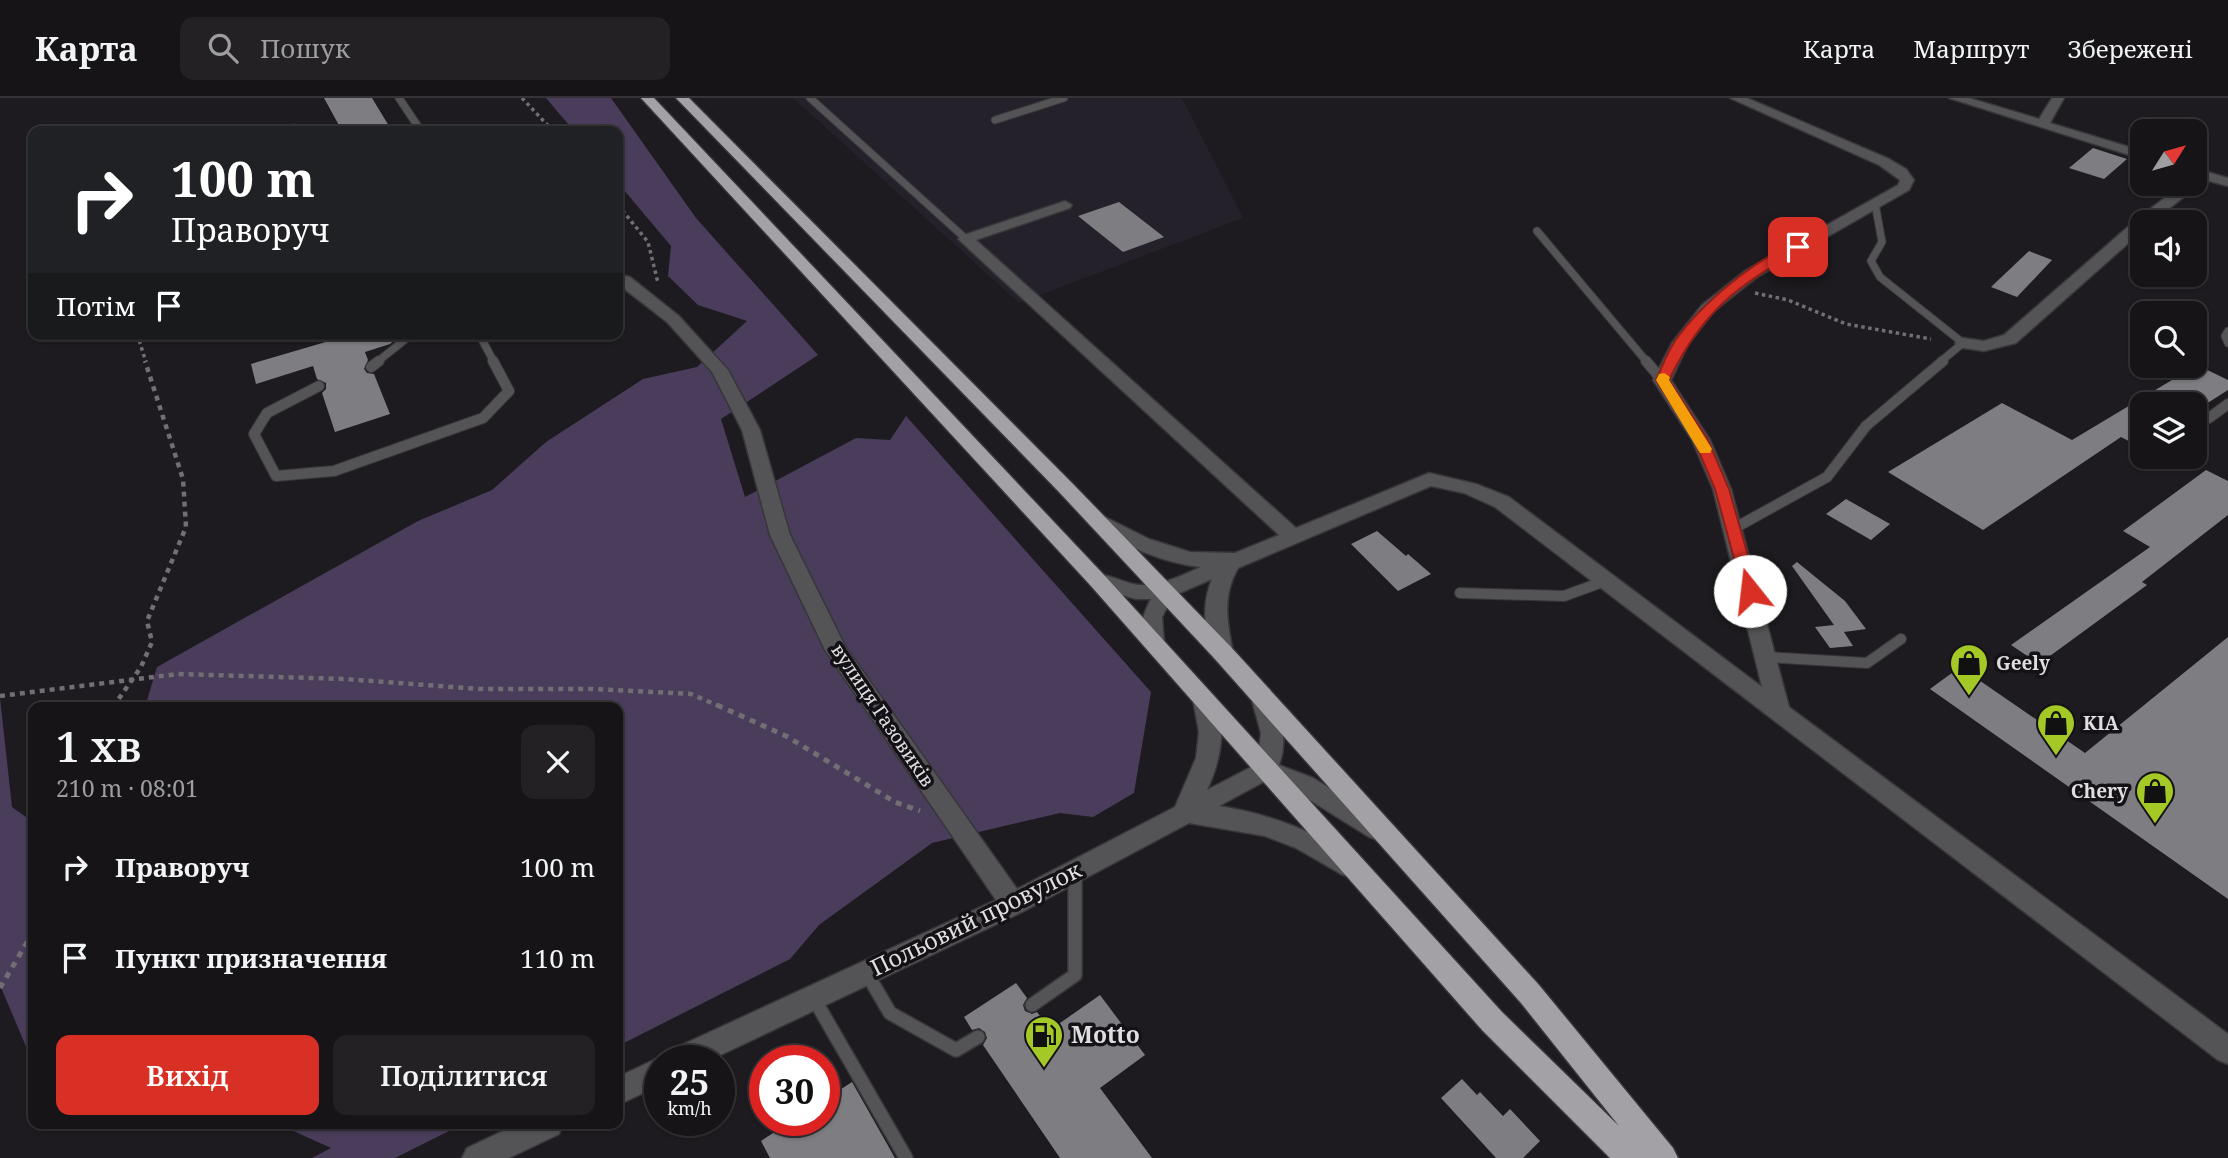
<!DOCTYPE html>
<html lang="uk">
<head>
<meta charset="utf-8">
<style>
	:root { --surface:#161417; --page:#232124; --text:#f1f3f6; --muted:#9e9ea1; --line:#353336; --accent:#d93025 }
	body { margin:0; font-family:"Noto Serif",serif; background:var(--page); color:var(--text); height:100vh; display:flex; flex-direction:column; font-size:26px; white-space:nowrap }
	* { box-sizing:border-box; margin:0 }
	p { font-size:23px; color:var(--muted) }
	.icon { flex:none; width:38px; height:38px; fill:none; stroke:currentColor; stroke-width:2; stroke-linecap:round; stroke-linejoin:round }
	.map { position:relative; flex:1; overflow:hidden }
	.panel { position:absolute; left:28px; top:604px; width:595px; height:427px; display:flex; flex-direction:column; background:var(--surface); border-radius:14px; box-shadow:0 2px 5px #0004,0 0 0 2px var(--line) }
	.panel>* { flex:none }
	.banner { position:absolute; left:28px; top:28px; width:595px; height:214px; border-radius:14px; box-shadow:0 2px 5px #0004,0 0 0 2px var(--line); background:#202124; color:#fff; overflow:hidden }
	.needle { width:46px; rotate:53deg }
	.fabs { position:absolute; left:2130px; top:21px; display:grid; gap:14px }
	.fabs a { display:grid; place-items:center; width:77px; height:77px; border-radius:14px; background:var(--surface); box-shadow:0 2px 5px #0004,0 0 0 2px var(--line); font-size:35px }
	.speed { position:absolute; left:644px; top:947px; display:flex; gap:14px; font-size:35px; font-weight:700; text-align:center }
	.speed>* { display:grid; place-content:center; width:91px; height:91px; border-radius:50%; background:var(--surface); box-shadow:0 2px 5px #0004,0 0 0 2px var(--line); line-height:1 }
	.speed small { font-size:18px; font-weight:400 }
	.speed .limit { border:10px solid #d22; background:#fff; color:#111 }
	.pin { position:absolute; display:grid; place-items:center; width:60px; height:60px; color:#fff; margin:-30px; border-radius:14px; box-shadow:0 4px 10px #0006 }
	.me { position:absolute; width:77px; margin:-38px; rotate:344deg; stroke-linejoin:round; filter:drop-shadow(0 0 5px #0008) }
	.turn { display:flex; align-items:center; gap:24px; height:147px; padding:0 28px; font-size:32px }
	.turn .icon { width:91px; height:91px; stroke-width:2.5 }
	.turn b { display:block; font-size:49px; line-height:60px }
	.then { display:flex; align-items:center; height:66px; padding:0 28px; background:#0003; gap:14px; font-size:26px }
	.round { display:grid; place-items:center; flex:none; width:74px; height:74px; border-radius:14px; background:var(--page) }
	.overview { display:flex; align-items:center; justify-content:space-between; height:119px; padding:0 28px }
	h1 { font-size:42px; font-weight:600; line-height:52px }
	.button { display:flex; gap:14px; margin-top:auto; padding:14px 28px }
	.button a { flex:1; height:80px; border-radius:14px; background:var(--accent); color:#fff; font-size:28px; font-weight:600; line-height:80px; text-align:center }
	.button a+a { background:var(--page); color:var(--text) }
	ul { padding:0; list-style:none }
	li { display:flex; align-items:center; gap:21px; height:91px; padding:0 28px }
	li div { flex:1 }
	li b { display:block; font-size:26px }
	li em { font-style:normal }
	header { display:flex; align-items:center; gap:42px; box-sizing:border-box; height:98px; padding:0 35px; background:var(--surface); border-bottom:2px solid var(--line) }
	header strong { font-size:33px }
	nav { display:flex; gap:38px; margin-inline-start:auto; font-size:24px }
	.search { width:490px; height:63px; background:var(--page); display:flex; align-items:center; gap:18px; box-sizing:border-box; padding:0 24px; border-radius:14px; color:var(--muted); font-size:26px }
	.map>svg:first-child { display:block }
	.built { fill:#25212b }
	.green { fill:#493d5b }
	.building { fill:#7e7d82 }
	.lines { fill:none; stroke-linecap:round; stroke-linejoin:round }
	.lane-far2-casing { stroke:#38363a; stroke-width:9 }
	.lane-far1-casing { stroke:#38363a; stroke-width:12 }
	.lane-casing { stroke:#38363a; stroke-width:16 }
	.street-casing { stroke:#38363a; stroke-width:3 }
	.highway-casing { stroke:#38363a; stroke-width:3 }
	.path-far2 { stroke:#716f73; stroke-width:3.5; stroke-dasharray:3.5 3.5; stroke-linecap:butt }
	.path-far1 { stroke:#716f73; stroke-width:4.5; stroke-dasharray:5 5; stroke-linecap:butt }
	.path { stroke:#716f73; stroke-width:5; stroke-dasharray:6 6; stroke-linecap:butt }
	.lane-far2 { stroke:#545355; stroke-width:7 }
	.lane-far1 { stroke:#545355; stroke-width:10 }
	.lane { stroke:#545355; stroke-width:13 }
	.street { fill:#545355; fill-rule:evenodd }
	.highway { fill:#a3a1a6; fill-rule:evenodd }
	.route { fill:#d93025; stroke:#8d1f18; stroke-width:2 }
	.slow { fill:#f59e0b }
	.labels { text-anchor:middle; stroke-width:7; stroke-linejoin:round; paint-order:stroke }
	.poi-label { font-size:19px; font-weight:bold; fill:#dfdee0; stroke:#141216; text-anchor:start }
	.street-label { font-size:19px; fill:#dfdee0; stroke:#141216 }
	.near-street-label { font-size:23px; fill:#dfdee0; stroke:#141216 }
	.near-poi-label { font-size:23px; font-weight:bold; fill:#dfdee0; stroke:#141216; text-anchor:start }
</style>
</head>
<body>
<header>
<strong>Карта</strong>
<div class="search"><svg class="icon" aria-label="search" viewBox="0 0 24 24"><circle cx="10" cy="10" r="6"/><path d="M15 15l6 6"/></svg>Пошук</div>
<nav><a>Карта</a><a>Маршрут</a><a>Збережені</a></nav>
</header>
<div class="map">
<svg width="2228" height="1060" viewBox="0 0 2228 1060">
	<rect width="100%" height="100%" fill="#1d1b1f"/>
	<polygon class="built" points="793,0 1182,0 1243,120 1019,205"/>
	<g class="green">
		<polygon points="546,0 611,0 696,120 818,257 721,321 745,399 856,340 890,342 906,318 1151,594 1134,695 1093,719 1060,715 932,745 819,827 790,861 618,948 618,609 145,609 157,569 418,423 492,392 546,344 643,281 697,269 747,223 698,207 668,178 671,148 618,85 618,33 574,33"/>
		<polygon points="0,600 12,709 33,724 33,965 0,887"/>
		<polygon points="278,1026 463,1026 395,1060 312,1060 331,1050"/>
	</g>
	<g class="building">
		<polygon points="324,0 372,0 392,33 349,33 347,29 341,31"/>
		<polygon points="2093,50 2127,61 2104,81 2069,70"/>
		<polygon points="1119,104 1164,139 1123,154 1078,118"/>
		<polygon points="2029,153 2052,162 2017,199 1991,189"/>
		<polygon points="353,236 402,236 390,246 365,254 368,262 364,271 367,275 374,276 390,316 335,334 322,295 326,291 326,285 317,281 313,268 256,286 251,266"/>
		<polygon points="2197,267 2228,282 2228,292 2206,306 2142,306 2142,350 2121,339 1983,432 1888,374 2002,305 2072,342"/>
		<polygon points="2206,372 2228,383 2228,417 2142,484 2147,487 2039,566 2011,547 2150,449 2123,433"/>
		<polygon points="1846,401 1890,426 1871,442 1826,416"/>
		<polygon points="1377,433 1406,458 1408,456 1431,476 1398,493 1351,446"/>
		<polygon points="1797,464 1845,503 1866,531 1844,534 1853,548 1830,550 1815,529 1834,527 1792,468"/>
		<polygon points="2228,539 2228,801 1930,591 1960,569 2085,655"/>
		<polygon points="1016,885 1027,900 1023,907 1025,913 1032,916 1037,914 1050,932 1100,897 1145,957 1100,990 1152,1060 1060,1060 983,947 987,940 985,934 979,930 972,932 964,919"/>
		<polygon points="1462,981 1477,997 1480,994 1503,1018 1510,1011 1540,1043 1523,1060 1496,1060 1441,1000"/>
		<polygon points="852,984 895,1060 770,1060 761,1043 793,1022 824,1022 824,1002"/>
	</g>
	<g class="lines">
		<defs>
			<g id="lane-far2">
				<polyline points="399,0 421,33"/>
				<polyline points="810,0 966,141"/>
				<polyline points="995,22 1064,0"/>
				<polyline points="282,33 295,30"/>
				<polyline points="1875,105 1882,144 1871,163 1880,179 1963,245 1940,264"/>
				<polyline points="1537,133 1647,264"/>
				<polyline points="2228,233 2225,238 2228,245"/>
				<polyline points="479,236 494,264"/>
				<polyline points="377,264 412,236"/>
			</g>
			<g id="lane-far1">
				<polyline points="1646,263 1662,282"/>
				<polyline points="371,269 379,263"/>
				<polyline points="319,288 267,315 254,336 276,378 334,373 483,320 509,293 493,263"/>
				<polyline points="2209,320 2228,306"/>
				<polyline points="1733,431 1827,379 1866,328 1943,263"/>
				<polyline points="1460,495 1564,498 1605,483"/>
				<polyline points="1766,559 1867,565 1901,541"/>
			</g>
			<g id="lane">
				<polyline points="866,874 890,915 956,952 978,939"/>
				<polyline points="813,899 906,1060"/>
				<polyline points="1032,907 1075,877 1075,774"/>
			</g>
			<g id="street">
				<path d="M1730,0H1747L1889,61L1906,71L1914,82L1909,92L1757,179L1714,213L1688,246L1671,282L1710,342L1731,391L1789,609L2228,936V966L2218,962L1495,409L1464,395L1431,388L1238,470C1222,498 1227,524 1233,554L1230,560L1222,562L1214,560C1203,538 1202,503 1212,481L1173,498L1162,519L1164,544L1160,550L1153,552L1146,550C1137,533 1143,516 1151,501H1136L1091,488L1088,483L1091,478C1107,473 1123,486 1139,487C1162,488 1180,478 1201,469C1161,465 1125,447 1090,427L1087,422L1090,417L1097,415L1149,441L1190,454L1235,455L1279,437L958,141L961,138L1065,103L1072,107L1070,110L976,142L1296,430L1429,375L1476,386L1509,399L1762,589L1713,391L1692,342L1653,282L1672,245L1702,207L1745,173L1898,87L1900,82L1879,67Z"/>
				<polygon points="1949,0 1969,0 2039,21 2052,0 2064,0 2050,25 2142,53 2142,61"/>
				<polygon points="2194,70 2228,80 2228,88 2194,79"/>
				<polygon points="2194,82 2199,86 2197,89 2151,124 2142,124 2142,133 2016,245 1984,253 1957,249 1955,245 1963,240 1984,243 2004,237 2137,121 2183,86 2194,86"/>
				<path d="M618,176L630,179L679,218L728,272L760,332L790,437L845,548L1017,791L1175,709L1196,660L1199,634L1193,602L1196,596L1204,593L1212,596C1228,627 1221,662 1207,692L1257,666L1261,635L1251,599L1254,593L1262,590L1270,593C1282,615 1288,643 1279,667L1313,680L1387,725L1390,732L1387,739L1378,742L1369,739L1297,694L1267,682L1219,708C1271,716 1314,734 1359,760L1362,768L1359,776L1350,779L1341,776L1296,750L1265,738L1189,725L1022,814L710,962H660V987L618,1007V979L660,959L667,962L671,952L996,802L825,552L770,437L742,332L712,274L667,224L618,186Z"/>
				<polygon points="518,1026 563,1026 559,1036 509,1060 462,1060 467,1050"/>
			</g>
			<polygon id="highway" points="641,0 654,0 1105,478 1502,914 1619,1028 1521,905 1214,560 1059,394 676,0 689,0 1073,386 1230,548 1539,887 1673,1050 1678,1060 1610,1060 1482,932 1091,488"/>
		</defs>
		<use href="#lane-far2" class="lane-far2-casing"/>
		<use href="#lane-far1" class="lane-far1-casing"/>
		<use href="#lane" class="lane-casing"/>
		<use href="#street" class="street-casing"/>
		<use href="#highway" class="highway-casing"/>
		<g class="path-far2">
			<polyline points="522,0 553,33"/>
			<polyline points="618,107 648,144 658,185"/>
			<polyline points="1755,195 1788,202 1846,226 1931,241"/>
			<polyline points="137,236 146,264"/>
		</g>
		<g class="path-far1">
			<polyline points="0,598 178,576 345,581 479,591 593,591 691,596 721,609"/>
			<polyline points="113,609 141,569 152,544 147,523 186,429 183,381 145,263"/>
		</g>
		<g class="path">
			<polyline points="717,607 786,638 895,704 920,713"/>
			<polyline points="0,890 33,834"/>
		</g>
		<use href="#lane-far2" class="lane-far2"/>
		<use href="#lane-far1" class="lane-far1"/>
		<use href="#lane" class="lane"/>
		<use href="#street" class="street"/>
		<use href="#highway" class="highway"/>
	</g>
	<path class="route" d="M1798,145L1804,149L1802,151C1736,189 1703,212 1669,282L1708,342L1729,391L1758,493L1750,498L1743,493L1715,391L1694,342L1656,282C1662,269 1667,255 1675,243C1700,207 1756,159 1798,145Z"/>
	<polygon class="slow" points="1664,275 1670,279 1669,282 1712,351 1710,355 1700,355 1656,282 1659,276"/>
	<defs>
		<symbol id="shop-pin" viewBox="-11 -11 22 30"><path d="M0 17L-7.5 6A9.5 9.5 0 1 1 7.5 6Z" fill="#a4c825" stroke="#141216"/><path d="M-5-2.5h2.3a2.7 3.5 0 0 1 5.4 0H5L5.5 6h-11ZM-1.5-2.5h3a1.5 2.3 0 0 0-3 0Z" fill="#111"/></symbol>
		<symbol id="fuel-pin" viewBox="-11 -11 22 30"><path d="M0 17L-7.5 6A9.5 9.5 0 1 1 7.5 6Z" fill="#a4c825" stroke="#141216"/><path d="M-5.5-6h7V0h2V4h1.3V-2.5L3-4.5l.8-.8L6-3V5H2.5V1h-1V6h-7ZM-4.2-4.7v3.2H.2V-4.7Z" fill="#111"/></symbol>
	</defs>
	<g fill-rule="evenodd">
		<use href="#shop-pin" x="1947" y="543" width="44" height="60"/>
		<use href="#shop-pin" x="2034" y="603" width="44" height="60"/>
		<use href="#shop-pin" x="2133" y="671" width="44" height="60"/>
		<use href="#fuel-pin" x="1022" y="915" width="44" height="60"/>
	</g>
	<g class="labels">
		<g class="poi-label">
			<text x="1996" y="572">Geely</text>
			<text x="2083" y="632">KIA</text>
			<text x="2128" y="700" text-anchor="end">Chery</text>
		</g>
		<g class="street-label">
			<text transform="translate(883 617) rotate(56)" y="7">вулиця Газовиків</text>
		</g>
		<g class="near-street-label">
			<text transform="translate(976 821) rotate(-26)" y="8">Польовий провулок</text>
		</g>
		<g class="near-poi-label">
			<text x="1071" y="945">Motto</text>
		</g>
	</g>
</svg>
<div class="fabs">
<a><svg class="needle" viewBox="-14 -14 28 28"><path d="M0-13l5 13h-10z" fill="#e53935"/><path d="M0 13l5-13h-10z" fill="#9e9ea1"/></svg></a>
<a><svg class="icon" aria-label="sound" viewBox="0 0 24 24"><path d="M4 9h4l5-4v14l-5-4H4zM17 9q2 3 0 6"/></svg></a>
<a><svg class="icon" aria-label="search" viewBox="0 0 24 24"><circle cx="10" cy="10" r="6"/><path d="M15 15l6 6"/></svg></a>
<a><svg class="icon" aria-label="layers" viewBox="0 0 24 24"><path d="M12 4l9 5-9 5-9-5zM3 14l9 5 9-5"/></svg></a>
</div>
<div class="speed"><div>25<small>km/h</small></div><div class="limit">30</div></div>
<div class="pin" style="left:1798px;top:149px;background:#d93025"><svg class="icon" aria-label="arrive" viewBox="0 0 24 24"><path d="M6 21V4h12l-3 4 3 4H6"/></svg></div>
<svg class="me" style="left:1750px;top:493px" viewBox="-20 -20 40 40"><circle r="19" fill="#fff"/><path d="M0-13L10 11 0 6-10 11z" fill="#d93025"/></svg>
<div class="banner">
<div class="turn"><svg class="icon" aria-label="right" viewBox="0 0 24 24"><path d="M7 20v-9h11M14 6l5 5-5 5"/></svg><div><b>100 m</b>Праворуч</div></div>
<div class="then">Потім<svg class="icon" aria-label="arrive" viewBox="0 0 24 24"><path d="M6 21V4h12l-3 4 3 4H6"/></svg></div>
</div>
<section class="panel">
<div class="overview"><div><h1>1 хв</h1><p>210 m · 08:01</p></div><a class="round"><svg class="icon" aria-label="close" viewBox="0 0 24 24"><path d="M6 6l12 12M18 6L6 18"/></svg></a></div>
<ul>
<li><svg class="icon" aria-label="right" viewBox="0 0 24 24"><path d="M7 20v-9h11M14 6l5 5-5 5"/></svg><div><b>Праворуч</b></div><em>100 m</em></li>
<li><svg class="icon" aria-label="arrive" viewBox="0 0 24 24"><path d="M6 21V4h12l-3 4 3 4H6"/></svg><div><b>Пункт призначення</b></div><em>110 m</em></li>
</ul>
<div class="button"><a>Вихід</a><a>Поділитися</a></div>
</section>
</div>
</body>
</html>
